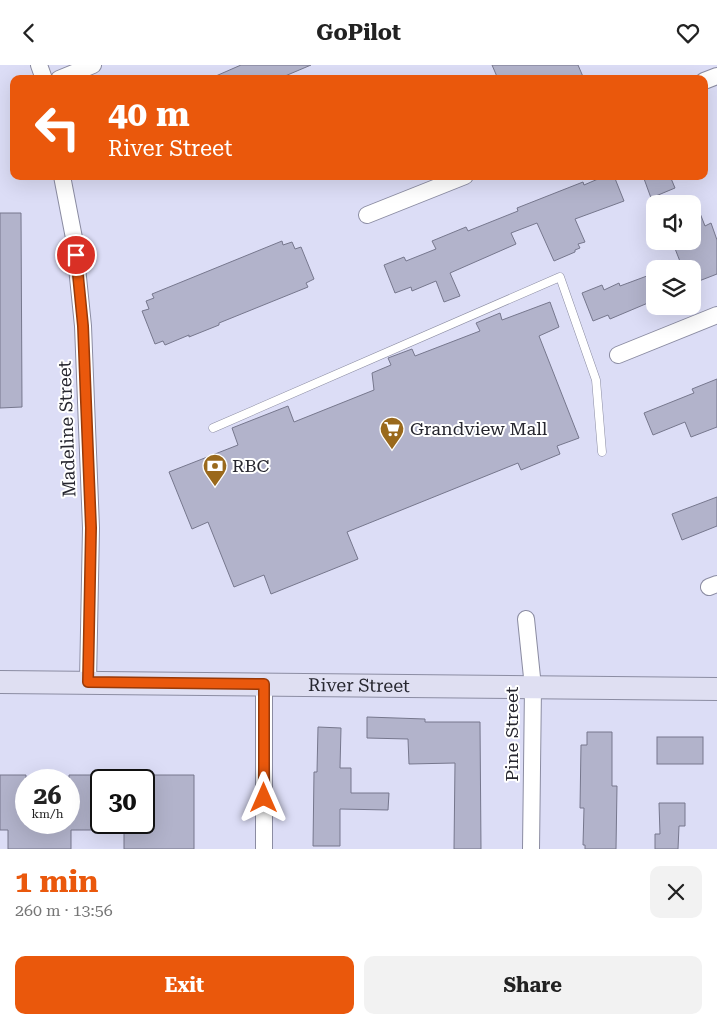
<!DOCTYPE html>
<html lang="en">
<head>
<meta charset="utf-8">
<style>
	:root { --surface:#fff; --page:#f2f2f2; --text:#222; --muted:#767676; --accent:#ea580c }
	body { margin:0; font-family:"Roboto Serif",serif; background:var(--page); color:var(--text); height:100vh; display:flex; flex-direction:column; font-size:19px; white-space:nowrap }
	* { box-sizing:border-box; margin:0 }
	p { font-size:16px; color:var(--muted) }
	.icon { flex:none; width:28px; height:28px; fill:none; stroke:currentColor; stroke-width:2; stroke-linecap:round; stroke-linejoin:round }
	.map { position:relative; height:784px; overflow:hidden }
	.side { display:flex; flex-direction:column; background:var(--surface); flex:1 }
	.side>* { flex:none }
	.guide { position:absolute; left:10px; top:10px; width:698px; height:105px; border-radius:10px; box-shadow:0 5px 20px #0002; background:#ea580c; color:#fff; overflow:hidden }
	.buttons { position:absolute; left:646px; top:130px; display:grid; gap:10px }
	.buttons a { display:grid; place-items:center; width:55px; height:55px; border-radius:10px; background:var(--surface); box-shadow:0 5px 20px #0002; font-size:25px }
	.speed { position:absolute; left:15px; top:704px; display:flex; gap:10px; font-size:25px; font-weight:700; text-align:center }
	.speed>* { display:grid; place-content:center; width:65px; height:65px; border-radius:50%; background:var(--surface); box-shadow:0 5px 20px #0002; line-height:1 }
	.speed small { font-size:12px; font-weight:400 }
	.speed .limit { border:2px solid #111; border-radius:8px; background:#fff; color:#111 }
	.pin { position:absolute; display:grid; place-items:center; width:42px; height:42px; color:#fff; margin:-21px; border:2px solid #fff; border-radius:50%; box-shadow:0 1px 5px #0007 }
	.me { position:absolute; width:55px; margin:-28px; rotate:0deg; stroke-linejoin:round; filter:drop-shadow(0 0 4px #0008) }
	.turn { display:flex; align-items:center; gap:18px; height:105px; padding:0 15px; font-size:22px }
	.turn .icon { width:65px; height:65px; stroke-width:2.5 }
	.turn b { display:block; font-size:35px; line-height:42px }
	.round { display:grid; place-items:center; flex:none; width:52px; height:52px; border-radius:10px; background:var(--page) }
	.summary { display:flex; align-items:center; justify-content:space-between; height:85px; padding:0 15px }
	h1 { font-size:30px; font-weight:700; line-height:38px; color:var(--accent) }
	.action { display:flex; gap:10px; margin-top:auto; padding:10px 15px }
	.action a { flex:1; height:58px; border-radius:10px; background:var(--accent); color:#fff; font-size:20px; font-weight:700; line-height:58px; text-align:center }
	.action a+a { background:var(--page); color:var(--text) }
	header { display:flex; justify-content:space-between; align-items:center; height:65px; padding:0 15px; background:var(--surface); font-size:22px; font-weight:700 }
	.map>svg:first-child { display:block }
	.building { fill:#b2b3cb; stroke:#76778d }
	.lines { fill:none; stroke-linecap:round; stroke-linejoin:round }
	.lane-casing { stroke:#8b8ca2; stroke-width:9 }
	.street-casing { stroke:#8b8ca2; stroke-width:18 }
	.secondary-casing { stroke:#8b8ca2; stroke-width:24 }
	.lane { stroke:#fff; stroke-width:8 }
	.street { stroke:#fff; stroke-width:16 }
	.secondary { stroke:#dfdff2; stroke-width:22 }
	.route-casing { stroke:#983908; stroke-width:12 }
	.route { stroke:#ea580c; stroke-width:9 }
	.labels { text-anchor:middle; stroke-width:4; stroke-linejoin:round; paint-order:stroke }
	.street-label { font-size:18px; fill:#26262f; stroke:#fff }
	.poi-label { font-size:18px; fill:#26262f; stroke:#fff; text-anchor:start }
</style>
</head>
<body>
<header><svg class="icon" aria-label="back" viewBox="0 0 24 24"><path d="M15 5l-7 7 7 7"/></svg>GoPilot<svg class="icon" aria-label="heart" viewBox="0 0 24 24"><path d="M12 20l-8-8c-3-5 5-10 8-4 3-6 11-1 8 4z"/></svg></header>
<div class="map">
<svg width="717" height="784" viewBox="0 0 717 784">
	<rect width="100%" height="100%" fill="#dcddf6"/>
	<g class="building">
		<polygon points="241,0 311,0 278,14 209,14"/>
		<polygon points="492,0 578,0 584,14 498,14"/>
		<polygon points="605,111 614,111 624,136 575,154 585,177 578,179 580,183 575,185 575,187 554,196 537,158 511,168 516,179 450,208 460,231 444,237 436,216 412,226 411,222 395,228 384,200 404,192 406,196 436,184 432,176 466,162 468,166 518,146 517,143 583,117 584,120"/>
		<polygon points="643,111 670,111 675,123 651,133"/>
		<polygon points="692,133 694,133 705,161 711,158 717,175 717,209 699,216 694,204 683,204 672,176 692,176"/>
		<polygon points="0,148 21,148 22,342 0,343"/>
		<polygon points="282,176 283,180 292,177 295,184 301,182 314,214 306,218 308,222 219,258 219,260 189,272 189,270 165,280 163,276 155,279 142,246 149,244 146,236 154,233 152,229"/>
		<polygon points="655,208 655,235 610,254 608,250 593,256 582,228 602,220 604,225 619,218 620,221"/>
		<polygon points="550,237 559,262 539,271 579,373 557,381 560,389 521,405 518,398 347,467 358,494 271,529 264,510 234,522 208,457 192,464 169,407 238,380 232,363 288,341 294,357 374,325 372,308 391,300 388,293 412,284 415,291 480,266 476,258 500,248 502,255"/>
		<polygon points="717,314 717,362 691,372 685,357 653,370 644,348 694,328 692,324"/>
		<polygon points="717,432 717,461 682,475 672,449"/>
		<polygon points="367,652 425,654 425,657 480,657 481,784 454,784 455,698 409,699 408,674 367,673"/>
		<polygon points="318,662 341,663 340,703 351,703 351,728 389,728 388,745 340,744 340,781 313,781 314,707 317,707"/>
		<polygon points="587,667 612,667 612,721 617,721 616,784 585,784 585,780 583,780 584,743 580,743 581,680 587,680"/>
		<rect x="657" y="672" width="46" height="27"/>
		<polygon points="0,710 26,710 26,758 69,758 69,710 101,710 101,765 71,765 71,784 8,784 8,765 0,765"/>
		<polygon points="144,710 194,710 194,784 124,784 124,758 144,758"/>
		<polygon points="659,738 685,738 685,761 679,761 678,784 655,784 655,769 660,769"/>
	</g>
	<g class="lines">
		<defs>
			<polyline id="lane" points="213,363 560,212 596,315 602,387"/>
			<g id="street">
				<polyline points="39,0 44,14"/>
				<polyline points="59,14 93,0"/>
				<polyline points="704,16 717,11"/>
				<polyline points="62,111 74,173 83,261 91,463 88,617"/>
				<polyline points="367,150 465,111"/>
				<polyline points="618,290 717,250"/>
				<polyline points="709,522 717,519"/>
				<polyline points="526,554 533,622 531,784"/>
				<polyline points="264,784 264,619"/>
			</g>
			<g id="secondary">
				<path id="s1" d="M0,617L717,624"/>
			</g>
		</defs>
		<use href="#lane" class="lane-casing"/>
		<use href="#street" class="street-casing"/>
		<use href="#secondary" class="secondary-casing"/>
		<use href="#lane" class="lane"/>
		<use href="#street" class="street"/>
		<use href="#secondary" class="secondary"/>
	</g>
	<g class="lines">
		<defs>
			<polyline id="route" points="76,190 83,261 91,463 88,617 264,619 264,733"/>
		</defs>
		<use href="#route" class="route-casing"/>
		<use href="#route" class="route"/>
	</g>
	<defs>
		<symbol id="supermarket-pin" viewBox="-11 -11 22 30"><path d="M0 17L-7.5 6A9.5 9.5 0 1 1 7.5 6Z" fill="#9a691c" stroke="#fff"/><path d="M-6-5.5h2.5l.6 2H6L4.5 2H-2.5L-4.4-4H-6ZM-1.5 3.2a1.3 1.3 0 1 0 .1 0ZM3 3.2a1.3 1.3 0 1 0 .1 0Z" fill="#fff"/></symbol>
		<symbol id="bank-pin" viewBox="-11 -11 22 30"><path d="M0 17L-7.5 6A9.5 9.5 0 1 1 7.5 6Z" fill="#9a691c" stroke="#fff"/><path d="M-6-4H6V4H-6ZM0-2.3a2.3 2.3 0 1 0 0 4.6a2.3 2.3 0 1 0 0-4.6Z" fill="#fff"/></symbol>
	</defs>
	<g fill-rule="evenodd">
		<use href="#supermarket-pin" x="378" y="350" width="28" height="38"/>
		<use href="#bank-pin" x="201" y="387" width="28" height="38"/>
	</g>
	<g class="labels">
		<g class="street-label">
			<text transform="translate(67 364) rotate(-92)" y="6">Madeline Street</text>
			<text dy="6" stroke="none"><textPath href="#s1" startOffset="359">River Street</textPath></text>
			<text transform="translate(512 669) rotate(-90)" y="6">Pine Street</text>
		</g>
		<g class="poi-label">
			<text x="410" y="370">Grandview Mall</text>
			<text x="232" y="407">RBC</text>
		</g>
	</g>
</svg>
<div class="buttons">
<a><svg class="icon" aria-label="sound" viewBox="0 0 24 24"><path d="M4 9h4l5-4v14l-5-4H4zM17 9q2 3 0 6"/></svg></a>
<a><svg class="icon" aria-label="layers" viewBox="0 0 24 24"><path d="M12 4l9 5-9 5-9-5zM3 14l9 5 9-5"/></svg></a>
</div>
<div class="speed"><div>26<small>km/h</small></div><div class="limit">30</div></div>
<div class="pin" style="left:76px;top:190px;background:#d93025"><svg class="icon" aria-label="arrive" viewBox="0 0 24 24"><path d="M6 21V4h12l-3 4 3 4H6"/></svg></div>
<svg class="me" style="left:264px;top:733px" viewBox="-20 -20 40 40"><path d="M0-17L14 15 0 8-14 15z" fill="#ea580c" stroke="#fff" stroke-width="4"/></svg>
<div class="guide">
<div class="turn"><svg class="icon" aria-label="left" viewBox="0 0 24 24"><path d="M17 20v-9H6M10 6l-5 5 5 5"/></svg><div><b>40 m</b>River Street</div></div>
</div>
</div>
<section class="side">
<div class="summary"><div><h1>1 min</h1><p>260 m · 13:56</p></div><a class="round"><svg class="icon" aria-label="close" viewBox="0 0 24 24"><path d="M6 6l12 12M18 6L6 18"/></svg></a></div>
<div class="action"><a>Exit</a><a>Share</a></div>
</section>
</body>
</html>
